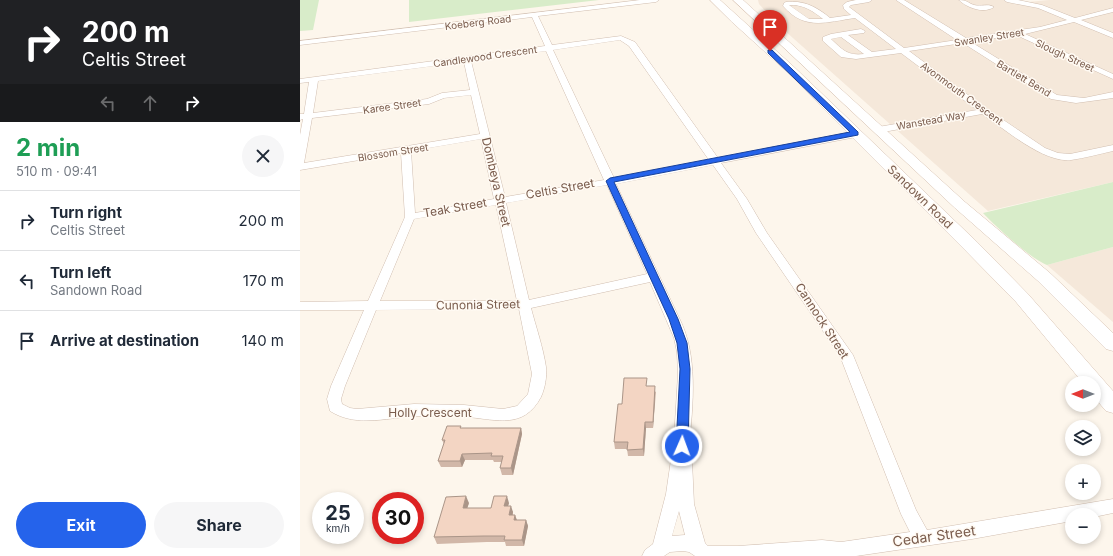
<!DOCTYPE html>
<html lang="en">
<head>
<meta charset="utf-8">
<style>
	:root { --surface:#fff; --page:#f6f6f7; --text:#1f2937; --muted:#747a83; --line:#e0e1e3; --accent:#2563eb }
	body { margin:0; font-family:Inter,sans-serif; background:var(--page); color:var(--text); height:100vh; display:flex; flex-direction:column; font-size:15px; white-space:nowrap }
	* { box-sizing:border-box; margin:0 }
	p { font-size:13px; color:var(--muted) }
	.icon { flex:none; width:22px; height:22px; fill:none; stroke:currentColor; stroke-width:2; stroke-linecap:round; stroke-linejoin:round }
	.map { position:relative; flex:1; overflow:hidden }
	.sheet { display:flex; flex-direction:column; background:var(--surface); width:300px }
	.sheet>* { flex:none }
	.guide { background:#202124; color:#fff; overflow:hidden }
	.needle { width:26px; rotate:270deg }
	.fabs { position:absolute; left:765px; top:376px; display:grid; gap:8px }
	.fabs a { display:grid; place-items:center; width:36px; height:36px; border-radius:50%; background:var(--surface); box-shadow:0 2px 6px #0003; font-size:20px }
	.speed { position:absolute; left:12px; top:492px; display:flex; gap:8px; font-size:20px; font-weight:700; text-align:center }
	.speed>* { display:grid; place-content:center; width:52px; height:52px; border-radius:50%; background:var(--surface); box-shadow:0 2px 6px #0003; line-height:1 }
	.speed small { font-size:10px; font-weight:400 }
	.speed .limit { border:6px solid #d22; background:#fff; color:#111 }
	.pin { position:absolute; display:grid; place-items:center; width:34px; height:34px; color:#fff; margin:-41px -17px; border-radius:50% 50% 50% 0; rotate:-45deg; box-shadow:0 0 4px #0007 }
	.pin .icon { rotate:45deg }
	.me { position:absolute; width:44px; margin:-22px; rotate:2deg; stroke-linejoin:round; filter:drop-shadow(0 0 3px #0008) }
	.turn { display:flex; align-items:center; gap:14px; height:84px; padding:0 16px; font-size:18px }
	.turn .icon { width:52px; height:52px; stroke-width:2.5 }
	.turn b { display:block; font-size:28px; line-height:34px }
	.lanes { display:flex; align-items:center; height:38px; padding:0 16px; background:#0003; justify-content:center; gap:20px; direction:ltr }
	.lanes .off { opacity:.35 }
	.round { display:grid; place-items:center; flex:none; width:42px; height:42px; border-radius:21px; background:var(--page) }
	.headline { display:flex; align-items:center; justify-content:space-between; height:68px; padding:0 16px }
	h1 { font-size:24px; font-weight:700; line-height:30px; color:#1e9e55 }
	.button { display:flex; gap:8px; margin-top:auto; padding:8px 16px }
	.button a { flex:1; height:46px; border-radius:24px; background:var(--accent); color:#fff; font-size:16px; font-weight:700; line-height:46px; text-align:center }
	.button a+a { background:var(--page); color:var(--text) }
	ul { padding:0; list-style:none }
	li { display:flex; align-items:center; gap:12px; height:60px; padding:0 16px; border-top:1px solid var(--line) }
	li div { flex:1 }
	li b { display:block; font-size:15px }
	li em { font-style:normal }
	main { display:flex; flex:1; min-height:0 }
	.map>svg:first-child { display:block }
	.residential { fill:#f5e8da }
	.green { fill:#d8ecc9 }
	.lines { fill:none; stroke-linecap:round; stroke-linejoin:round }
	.street-casing { stroke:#d1beb0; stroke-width:1 }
	.secondary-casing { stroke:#d6c0b0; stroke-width:1 }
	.street { fill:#fff; fill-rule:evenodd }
	.secondary { fill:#fff; fill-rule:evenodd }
	.wall { fill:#d1b7a8 }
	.shaded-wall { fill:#aa9588 }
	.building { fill:#f3d5c3; stroke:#aa9588 }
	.route { fill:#2563eb; stroke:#184099 }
	.labels { text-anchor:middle; stroke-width:3; stroke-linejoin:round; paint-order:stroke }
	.far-street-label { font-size:10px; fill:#7a5c4d; stroke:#fffaf3 }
	.street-label { font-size:12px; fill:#7a5c4d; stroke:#fffaf3 }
	.near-street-label { font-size:14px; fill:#7a5c4d; stroke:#fffaf3 }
</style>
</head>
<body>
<main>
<section class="sheet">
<div class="guide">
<div class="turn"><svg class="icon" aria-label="right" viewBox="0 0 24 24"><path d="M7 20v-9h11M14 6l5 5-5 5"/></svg><div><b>200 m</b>Celtis Street</div></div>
<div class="lanes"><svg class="icon off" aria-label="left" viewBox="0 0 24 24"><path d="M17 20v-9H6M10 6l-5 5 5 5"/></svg><svg class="icon off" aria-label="ahead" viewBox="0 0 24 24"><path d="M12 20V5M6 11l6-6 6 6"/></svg><svg class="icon" aria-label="right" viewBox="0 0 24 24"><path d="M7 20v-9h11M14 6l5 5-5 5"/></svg></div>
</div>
<div class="headline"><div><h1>2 min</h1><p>510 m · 09:41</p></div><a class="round"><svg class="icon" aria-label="close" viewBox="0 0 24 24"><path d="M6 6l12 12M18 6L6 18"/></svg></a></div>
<ul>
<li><svg class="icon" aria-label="right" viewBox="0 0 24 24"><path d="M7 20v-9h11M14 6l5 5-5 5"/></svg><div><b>Turn right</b><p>Celtis Street</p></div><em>200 m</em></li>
<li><svg class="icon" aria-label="left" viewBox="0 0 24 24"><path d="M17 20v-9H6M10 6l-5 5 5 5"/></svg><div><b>Turn left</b><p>Sandown Road</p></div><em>170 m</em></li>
<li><svg class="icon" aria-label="arrive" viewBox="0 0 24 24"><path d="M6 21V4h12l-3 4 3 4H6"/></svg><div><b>Arrive at destination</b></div><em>140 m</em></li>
</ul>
<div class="button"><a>Exit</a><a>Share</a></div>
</section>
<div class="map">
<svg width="813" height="556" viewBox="0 0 813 556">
	<rect width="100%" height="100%" fill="#fdf6ec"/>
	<g class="residential">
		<polygon points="458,0 709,0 728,2 749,0 813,0 813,182 688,211 476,23 459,4"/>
		<polygon points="813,247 813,322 747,265"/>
	</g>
	<g class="green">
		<polygon points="0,0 19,0 13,30 0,31"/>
		<polygon points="109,0 299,0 109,22"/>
		<path d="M813,182V247L747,265C731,259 695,226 683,213Z"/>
	</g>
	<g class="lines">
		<defs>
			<g id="street">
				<path d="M340,0H359L356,2L238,16L252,45L321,36L335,42L418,158L556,131L561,134L556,137L421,163L447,199L467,233L553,355L616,510L627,530L813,499V513L794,517V515H772V521L672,539L556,556H395L389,552L383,551L370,552L364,556H342L345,550L353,544L366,494L374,439L378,374L377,352L374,338L350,282L231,308C236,327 243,347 246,367C247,377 245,388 241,397C224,429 198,420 168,417C153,416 138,416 122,416C91,416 58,429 30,411L27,399L31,386L64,310H0V302L68,301L105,217L101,153L0,170V135L3,119L0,120V114H4L9,82L0,83V79L245,46L232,17L0,45V41ZM320,40L329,46L409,160L314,178L253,50ZM246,51L304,180L205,197L171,61ZM164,62L170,90L142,93L127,99L13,113L18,81ZM171,95L180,134L4,163L12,118L129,104L144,98ZM181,139L194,199L115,213L111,151ZM413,165L437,199L456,233L540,356L601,514L610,532L541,542L522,540L438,546H408L405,543L394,504L392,461L388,456C392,414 399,363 382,324L316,184ZM307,185L347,274L229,300L206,203ZM196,205L217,301H80L114,219ZM219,309L232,374L228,394L217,406L203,409L164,405L114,404L57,409L50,408L42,404L41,399L45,386L76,310ZM379,511L385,535L372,536Z"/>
				<path d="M556,0H572L569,2L551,5L549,7L604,48L657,40L596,0H604L666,38L740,27L767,20L738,8L707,2L704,0H718L742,5L775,18L813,8V12L781,20L813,33V38L774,22L725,34L813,74V79L716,35L671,42L757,95L784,98L813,92V98L776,103L751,99L663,43L609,51L687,109L745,148L758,153L770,154L813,145V151C799,154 785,158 771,160C743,163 705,129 682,114L578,133L575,132L573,130L575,128L578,127L677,110L601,53L556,59L541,57L523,41V37L531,34L561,29L565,31L564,33L548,35L572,52L596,49L555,18C526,22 505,31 483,6L484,3L486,2C504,0 517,7 530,18L551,15L544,9L543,5L547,2ZM489,5C503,4 513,11 523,19H509ZM541,37L564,54C547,56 543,50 531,39Z"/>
				<path d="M659,0C667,0 668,3 674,5C681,7 688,3 694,7C684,14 667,8 659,0Z"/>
			</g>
			<g id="secondary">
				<polygon points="410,0 420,0 493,66 677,242 728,294 813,391 813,413 806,411 794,397 794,383 783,383 716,302 665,250 485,70 432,22"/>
				<polygon points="433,0 443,0 665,202 750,273 813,333 813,351 806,349 738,281 655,208"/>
			</g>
		</defs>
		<use href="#street" class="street-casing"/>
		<use href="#secondary" class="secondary-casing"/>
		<use href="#street" class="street"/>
		<use href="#secondary" class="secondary"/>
	</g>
	<g class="wall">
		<polygon points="347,386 356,392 353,428 346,428 344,456 328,456 327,449 315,449 314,442 322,404"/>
		<polygon points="161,426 161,428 221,428 222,434 213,475 202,475 200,468 202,462 194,462 193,460 165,460 162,467 141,467 138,461 144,444 142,440"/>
		<polygon points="169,503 167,508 191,508 209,503 208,506 213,512 213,515 215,515 217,520 226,520 228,526 224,546 206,546 205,542 187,542 137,544 134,537"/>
	</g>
	<g class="shaded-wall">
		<polygon points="355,386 355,399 353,428 353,422"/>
		<polygon points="345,422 346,428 344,456 343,449"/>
		<polygon points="221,428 222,434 213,475 211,468"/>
		<polygon points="162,454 165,460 162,467 160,461"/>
		<polygon points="166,496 169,503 165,515 163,508"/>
		<polygon points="207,496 209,503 206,512 204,506"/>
		<polygon points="211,506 213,512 211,521 209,515"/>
		<polygon points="215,515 217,521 214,520"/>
		<polygon points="226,520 228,526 224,546 222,540"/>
	</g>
	<g class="building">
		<polygon points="324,378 347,378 346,386 355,386 353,422 345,422 343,449 327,450 328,442 314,442 318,404 322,404"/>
		<polygon points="147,426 161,426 160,428 221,428 211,468 200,468 203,456 191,456 192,453 162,454 160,461 138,461 145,440 142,440"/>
		<polygon points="166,496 163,508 191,508 194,496 207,496 204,506 211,506 209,515 215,515 214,520 226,520 222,540 204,540 205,536 184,536 134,537 146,497"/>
	</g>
	<polygon class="route" points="468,50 472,50 558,132 558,135 314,182 378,319 387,343 390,369 388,446 386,449 382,451 378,449 376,446 380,369 377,343 369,319 306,181 310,178 550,132 468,53"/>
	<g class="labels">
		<g class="far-street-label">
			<text transform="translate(178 22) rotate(-7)" y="4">Koeberg Road</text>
			<text transform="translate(689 37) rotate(-9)" y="4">Swanley Street</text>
			<text transform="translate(765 55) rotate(25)" y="4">Slough Street</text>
			<text transform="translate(185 56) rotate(-8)" y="4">Candlewood Crescent</text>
			<text transform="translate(724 78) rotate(31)" y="4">Bartlett Bend</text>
			<text transform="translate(662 93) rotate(36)" y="4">Avonmouth Crescent</text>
			<text transform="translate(92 106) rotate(-8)" y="4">Karee Street</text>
			<text transform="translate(631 120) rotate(-10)" y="4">Wanstead Way</text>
			<text transform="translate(93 152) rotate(-9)" y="4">Blossom Street</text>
		</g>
		<g class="street-label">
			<text transform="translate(196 182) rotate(77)" y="4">Dombeya Street</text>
			<text transform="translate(260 189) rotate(-10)" y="4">Celtis Street</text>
			<text transform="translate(620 197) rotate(44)" y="4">Sandown Road</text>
			<text transform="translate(155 208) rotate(-10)" y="4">Teak Street</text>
			<text transform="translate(178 305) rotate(-1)" y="4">Cunonia Street</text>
			<text transform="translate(522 321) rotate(57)" y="4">Cannock Street</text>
			<text x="130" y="417">Holly Crescent</text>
		</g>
		<g class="near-street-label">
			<text transform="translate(634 536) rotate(-8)" y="5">Cedar Street</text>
		</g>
	</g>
</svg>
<div class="fabs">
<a><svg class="needle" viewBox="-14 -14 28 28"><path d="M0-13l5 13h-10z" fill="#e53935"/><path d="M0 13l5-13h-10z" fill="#747a83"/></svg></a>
<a><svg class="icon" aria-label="layers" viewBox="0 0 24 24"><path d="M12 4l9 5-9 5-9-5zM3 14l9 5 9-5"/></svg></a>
<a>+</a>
<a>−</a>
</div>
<div class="speed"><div>25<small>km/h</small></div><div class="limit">30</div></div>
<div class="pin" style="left:470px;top:51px;background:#d93025"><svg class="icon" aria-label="arrive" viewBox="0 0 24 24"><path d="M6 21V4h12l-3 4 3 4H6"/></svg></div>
<svg class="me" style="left:382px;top:446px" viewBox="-20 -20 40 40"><circle r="17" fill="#2563eb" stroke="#fff" stroke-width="3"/><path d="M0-11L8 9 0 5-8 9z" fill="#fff"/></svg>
</div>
</main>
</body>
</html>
